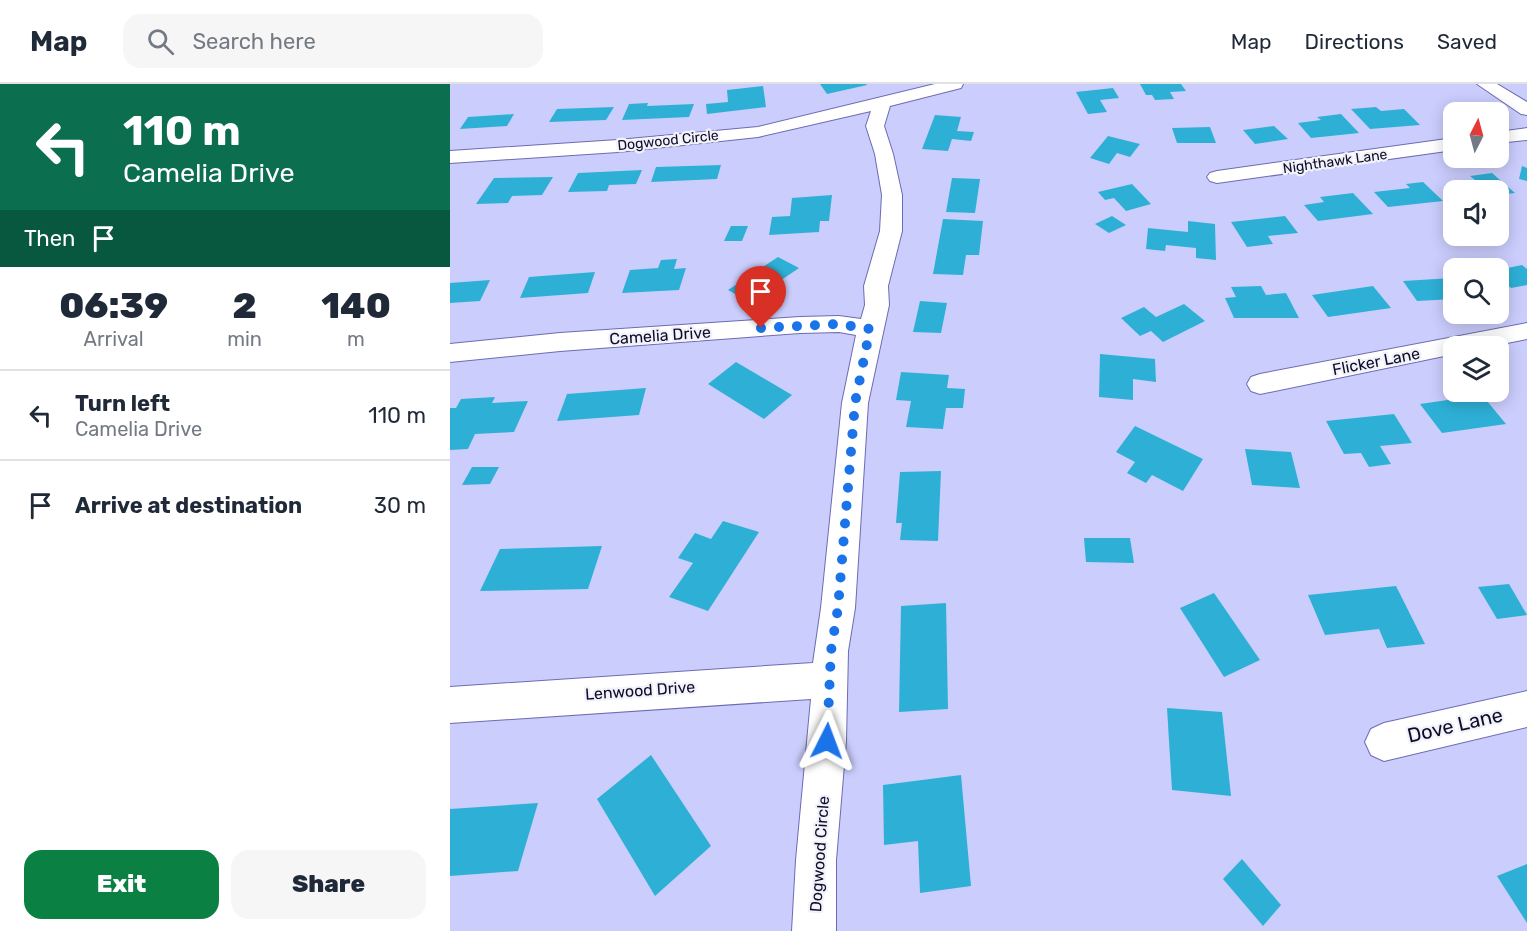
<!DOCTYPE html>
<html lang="en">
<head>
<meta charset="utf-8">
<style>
	:root { --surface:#fff; --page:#f6f6f7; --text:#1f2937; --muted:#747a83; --line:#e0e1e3; --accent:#0b8043 }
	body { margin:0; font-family:Rubik,sans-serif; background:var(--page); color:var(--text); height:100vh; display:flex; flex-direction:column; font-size:22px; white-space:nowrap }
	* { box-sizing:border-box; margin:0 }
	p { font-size:20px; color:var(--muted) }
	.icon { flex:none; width:33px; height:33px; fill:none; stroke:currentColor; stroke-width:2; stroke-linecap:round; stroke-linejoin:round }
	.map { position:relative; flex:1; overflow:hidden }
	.panel { display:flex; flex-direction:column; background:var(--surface); width:450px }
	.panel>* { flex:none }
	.hud { background:#0b6e4f; color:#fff; overflow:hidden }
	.needle { width:39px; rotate:6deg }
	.buttons { position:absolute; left:993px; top:18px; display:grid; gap:12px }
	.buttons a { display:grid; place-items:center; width:66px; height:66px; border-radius:12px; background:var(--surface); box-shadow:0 3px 15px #0003; font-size:30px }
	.pin { position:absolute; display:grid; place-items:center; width:51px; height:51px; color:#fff; margin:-62px -26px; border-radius:50% 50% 50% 0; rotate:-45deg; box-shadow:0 0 6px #0007 }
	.pin .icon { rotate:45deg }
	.me { position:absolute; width:66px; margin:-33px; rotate:3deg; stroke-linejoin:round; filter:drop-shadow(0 0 4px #0008) }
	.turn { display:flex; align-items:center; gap:21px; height:126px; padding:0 24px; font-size:27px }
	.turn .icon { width:78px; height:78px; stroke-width:2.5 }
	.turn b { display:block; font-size:42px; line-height:51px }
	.then { display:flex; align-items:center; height:57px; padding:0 24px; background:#0003; gap:12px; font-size:22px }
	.eta { display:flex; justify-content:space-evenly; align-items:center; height:102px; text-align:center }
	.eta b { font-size:36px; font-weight:800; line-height:42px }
	.cta { display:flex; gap:12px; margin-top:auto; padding:12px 24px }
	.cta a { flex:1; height:69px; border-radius:18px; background:var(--accent); color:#fff; font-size:24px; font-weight:800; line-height:69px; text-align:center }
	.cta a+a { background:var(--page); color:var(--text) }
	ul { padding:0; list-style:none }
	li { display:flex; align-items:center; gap:18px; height:90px; padding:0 24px; border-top:2px solid var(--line) }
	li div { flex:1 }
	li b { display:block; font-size:22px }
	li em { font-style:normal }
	header { display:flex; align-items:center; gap:36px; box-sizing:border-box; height:84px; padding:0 30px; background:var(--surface); border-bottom:2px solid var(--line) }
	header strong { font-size:28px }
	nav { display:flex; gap:33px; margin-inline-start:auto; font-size:21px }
	.search { width:420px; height:54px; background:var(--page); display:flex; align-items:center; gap:15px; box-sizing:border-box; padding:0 21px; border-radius:18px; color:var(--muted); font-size:22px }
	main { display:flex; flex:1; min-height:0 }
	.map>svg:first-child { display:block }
	.building { fill:#2eb0d6 }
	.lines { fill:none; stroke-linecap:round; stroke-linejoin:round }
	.minor-casing { stroke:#6d6bb3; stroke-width:2 }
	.minor { fill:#fff; fill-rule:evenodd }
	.route { stroke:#1a73e8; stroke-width:10; stroke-dasharray:0 18 }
	.labels { text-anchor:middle; stroke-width:4.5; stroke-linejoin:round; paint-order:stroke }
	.far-street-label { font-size:14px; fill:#0e0c27; stroke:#f1f2fa }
	.street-label { font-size:16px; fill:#0e0c27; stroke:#f1f2fa }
	.near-street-label { font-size:20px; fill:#0e0c27; stroke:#f1f2fa }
</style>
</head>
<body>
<header>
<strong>Map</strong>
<div class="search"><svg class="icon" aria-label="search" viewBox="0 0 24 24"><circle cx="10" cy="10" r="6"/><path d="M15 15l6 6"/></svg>Search here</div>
<nav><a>Map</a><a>Directions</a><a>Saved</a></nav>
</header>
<main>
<section class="panel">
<div class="hud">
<div class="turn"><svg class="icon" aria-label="left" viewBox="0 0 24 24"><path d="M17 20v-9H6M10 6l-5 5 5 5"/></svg><div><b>110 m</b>Camelia Drive</div></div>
<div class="then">Then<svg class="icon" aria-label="arrive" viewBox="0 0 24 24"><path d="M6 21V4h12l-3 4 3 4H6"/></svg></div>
</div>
<div class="eta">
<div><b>06:39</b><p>Arrival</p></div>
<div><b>2</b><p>min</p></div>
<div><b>140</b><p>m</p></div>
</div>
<ul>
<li><svg class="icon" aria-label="left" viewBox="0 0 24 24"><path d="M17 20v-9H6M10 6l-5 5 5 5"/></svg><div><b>Turn left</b><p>Camelia Drive</p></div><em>110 m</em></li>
<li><svg class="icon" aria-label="arrive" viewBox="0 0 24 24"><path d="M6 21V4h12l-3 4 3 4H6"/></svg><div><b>Arrive at destination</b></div><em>30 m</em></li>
</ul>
<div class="cta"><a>Exit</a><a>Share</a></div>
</section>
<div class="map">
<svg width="1077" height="847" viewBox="0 0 1077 847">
	<rect width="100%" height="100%" fill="#cbcdfd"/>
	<g class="building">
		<polygon points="370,0 416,0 417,1 377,10"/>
		<polygon points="690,0 731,0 736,7 720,8 724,15 705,16 702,11 696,11"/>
		<polygon points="313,2 316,23 257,30 256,20 278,18 277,6"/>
		<polygon points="663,4 669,14 650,16 657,28 638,30 626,8"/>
		<polygon points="198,19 197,22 244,20 239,33 172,36 179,20"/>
		<polygon points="164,23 156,36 99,38 107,25"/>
		<polygon points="926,23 931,27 954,25 970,41 920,45 901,25"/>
		<polygon points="64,30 57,42 10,45 18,33"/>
		<polygon points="891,30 909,49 861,54 848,39 871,36 867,33"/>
		<polygon points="485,31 511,33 507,47 524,48 521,57 502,55 498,67 472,65"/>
		<polygon points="824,42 838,55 805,60 793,46"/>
		<polygon points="760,43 766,59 727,59 722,44"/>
		<polygon points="658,52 690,60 680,73 667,69 659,80 640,74"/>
		<polygon points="271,81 267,95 201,98 206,83"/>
		<polygon points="1072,82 1077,84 1077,97 1069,95"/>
		<polygon points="192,86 186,100 159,101 157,107 118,108 128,89"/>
		<polygon points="1042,89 1065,109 1048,111 1048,106 1004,108 995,100 1025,96 1020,92"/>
		<polygon points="103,93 92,111 62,112 58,119 26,120 44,94"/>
		<polygon points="502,94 530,95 525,129 496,128"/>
		<polygon points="973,98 993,117 938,123 924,108 960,104 956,100"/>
		<polygon points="682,100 701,120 676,127 664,114 655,116 648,108"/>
		<polygon points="903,109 923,130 868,137 854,121 874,118 870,113"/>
		<polygon points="382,111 379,137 370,137 369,148 319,151 322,133 340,132 342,114"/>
		<polygon points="662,132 676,141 659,149 645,140"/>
		<polygon points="835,132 848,149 818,152 823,160 797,163 781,138"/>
		<polygon points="493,135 533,137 529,171 516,171 513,191 483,190"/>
		<polygon points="738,137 765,140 766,176 746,174 746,164 716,161 715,167 696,165 698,144 738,148"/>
		<polygon points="281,142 298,142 292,157 274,157"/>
		<polygon points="328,173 349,184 299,218 278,206"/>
		<polygon points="227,175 224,185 236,184 229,206 172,209 180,186 208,184 211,176"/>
		<polygon points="1072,181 1077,185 1077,201 1061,204 1048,193 1048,186"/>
		<polygon points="145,188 138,209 70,214 79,193"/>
		<polygon points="1002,194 1004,215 967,217 953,197"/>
		<polygon points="40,196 30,217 0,219 0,199"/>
		<polygon points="811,202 816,211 836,209 849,234 784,234 775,214 786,213 781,203"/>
		<polygon points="923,202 941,224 878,233 862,211"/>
		<polygon points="470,217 497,219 491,249 463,248"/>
		<polygon points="734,220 755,237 713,258 701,247 690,252 671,234 694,223 706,233"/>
		<polygon points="650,270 705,275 706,298 683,295 683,316 649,313"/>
		<polygon points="286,278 342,311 314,335 258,300"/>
		<polygon points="451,288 499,291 497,304 515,305 513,324 496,324 493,345 456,343 461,317 446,316"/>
		<polygon points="196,304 189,331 107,337 117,310"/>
		<polygon points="1032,311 1056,340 992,349 970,320"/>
		<polygon points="45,313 42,319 78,317 64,348 25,350 18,365 0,366 0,324 6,324 11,315"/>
		<polygon points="944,330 962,359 930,362 941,380 919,383 911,369 894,370 876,337"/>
		<polygon points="685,342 753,375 733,407 702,391 696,399 677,389 685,378 666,368"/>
		<polygon points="795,365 841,368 850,404 802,401"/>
		<polygon points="22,383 49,383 40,400 12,401"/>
		<polygon points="491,387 488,457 450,456 452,439 446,439 450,388"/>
		<polygon points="273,437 309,448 258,527 219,513 243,479 228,474 245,449 261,455"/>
		<polygon points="634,454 680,454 684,479 636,478"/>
		<polygon points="152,462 138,505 30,507 50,465"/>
		<polygon points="1059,500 1077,531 1047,535 1028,503"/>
		<polygon points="946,502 975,560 937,564 929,545 875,551 858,511"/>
		<polygon points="764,509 810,576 774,593 730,524"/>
		<polygon points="496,519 498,625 449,628 451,522"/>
		<polygon points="717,624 772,628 781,712 722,706"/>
		<polygon points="201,671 261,762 205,812 147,715"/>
		<polygon points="511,691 521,802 470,809 468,757 434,761 433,701"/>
		<polygon points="88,719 68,787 0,792 0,725"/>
		<polygon points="792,775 831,821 813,842 773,795"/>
		<polygon points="1077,780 1077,839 1047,792"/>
	</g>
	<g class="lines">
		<defs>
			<g id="minor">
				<polygon points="485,0 513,0 511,4 440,22 434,42 443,70 452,111 452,147 438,202 439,221 418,319 405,524 398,567 396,657 386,776 386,847 342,847 346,776 361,615 0,639 0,603 363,579 371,524 392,319 406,251 389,248 350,249 110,267 0,278 0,260 110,249 350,233 389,232 411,235 415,221 414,202 430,147 432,111 425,70 416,42 421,27 308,53 168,68 0,79 0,67 168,56 308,43"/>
				<polygon points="1027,0 1047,0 1077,18 1077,31 1071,30"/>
				<polygon points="1077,44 1077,56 1048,59 1048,48"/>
				<polygon points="1004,54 1004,66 767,99 760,97 757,93 760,89 767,87"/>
				<polygon points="1077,239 1077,255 1042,262 1004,262 1004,270 810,310 801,307 797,300 801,293 810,290"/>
				<polygon points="1077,607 1077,643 934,677 921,671 915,658 921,645 934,639"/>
			</g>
		</defs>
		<use href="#minor" class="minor-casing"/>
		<use href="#minor" class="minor"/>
	</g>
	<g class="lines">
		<polyline class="route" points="311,244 389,240 420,245 405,319 388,524 381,567 377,657"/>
	</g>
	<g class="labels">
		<g class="far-street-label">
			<text transform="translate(218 56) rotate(-6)" y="5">Dogwood Circle</text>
			<text transform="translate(885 77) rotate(-8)" y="5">Nighthawk Lane</text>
		</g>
		<g class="street-label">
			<text transform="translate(210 251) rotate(-4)" y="6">Camelia Drive</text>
			<text transform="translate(926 277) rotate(-11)" y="6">Flicker Lane</text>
			<text transform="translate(190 606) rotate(-4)" y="6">Lenwood Drive</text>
			<text transform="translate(369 770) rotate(-86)" y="6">Dogwood Circle</text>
		</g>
		<g class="near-street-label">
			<text transform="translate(1005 641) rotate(-13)" y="7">Dove Lane</text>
		</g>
	</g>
</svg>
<div class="buttons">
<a><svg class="needle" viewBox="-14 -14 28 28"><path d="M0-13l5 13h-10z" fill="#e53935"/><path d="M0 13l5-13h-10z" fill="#747a83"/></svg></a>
<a><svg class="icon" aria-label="sound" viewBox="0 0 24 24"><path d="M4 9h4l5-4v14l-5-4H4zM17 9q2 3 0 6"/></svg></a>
<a><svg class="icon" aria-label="search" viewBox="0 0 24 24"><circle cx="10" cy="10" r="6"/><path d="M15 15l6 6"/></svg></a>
<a><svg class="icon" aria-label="layers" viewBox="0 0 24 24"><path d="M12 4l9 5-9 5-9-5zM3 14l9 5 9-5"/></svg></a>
</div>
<div class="pin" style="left:311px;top:244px;background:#d93025"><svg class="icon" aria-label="arrive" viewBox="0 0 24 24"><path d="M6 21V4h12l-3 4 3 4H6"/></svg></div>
<svg class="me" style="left:377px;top:657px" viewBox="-20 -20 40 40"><path d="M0-17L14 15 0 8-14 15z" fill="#1a73e8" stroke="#fff" stroke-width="4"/></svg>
</div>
</main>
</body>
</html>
